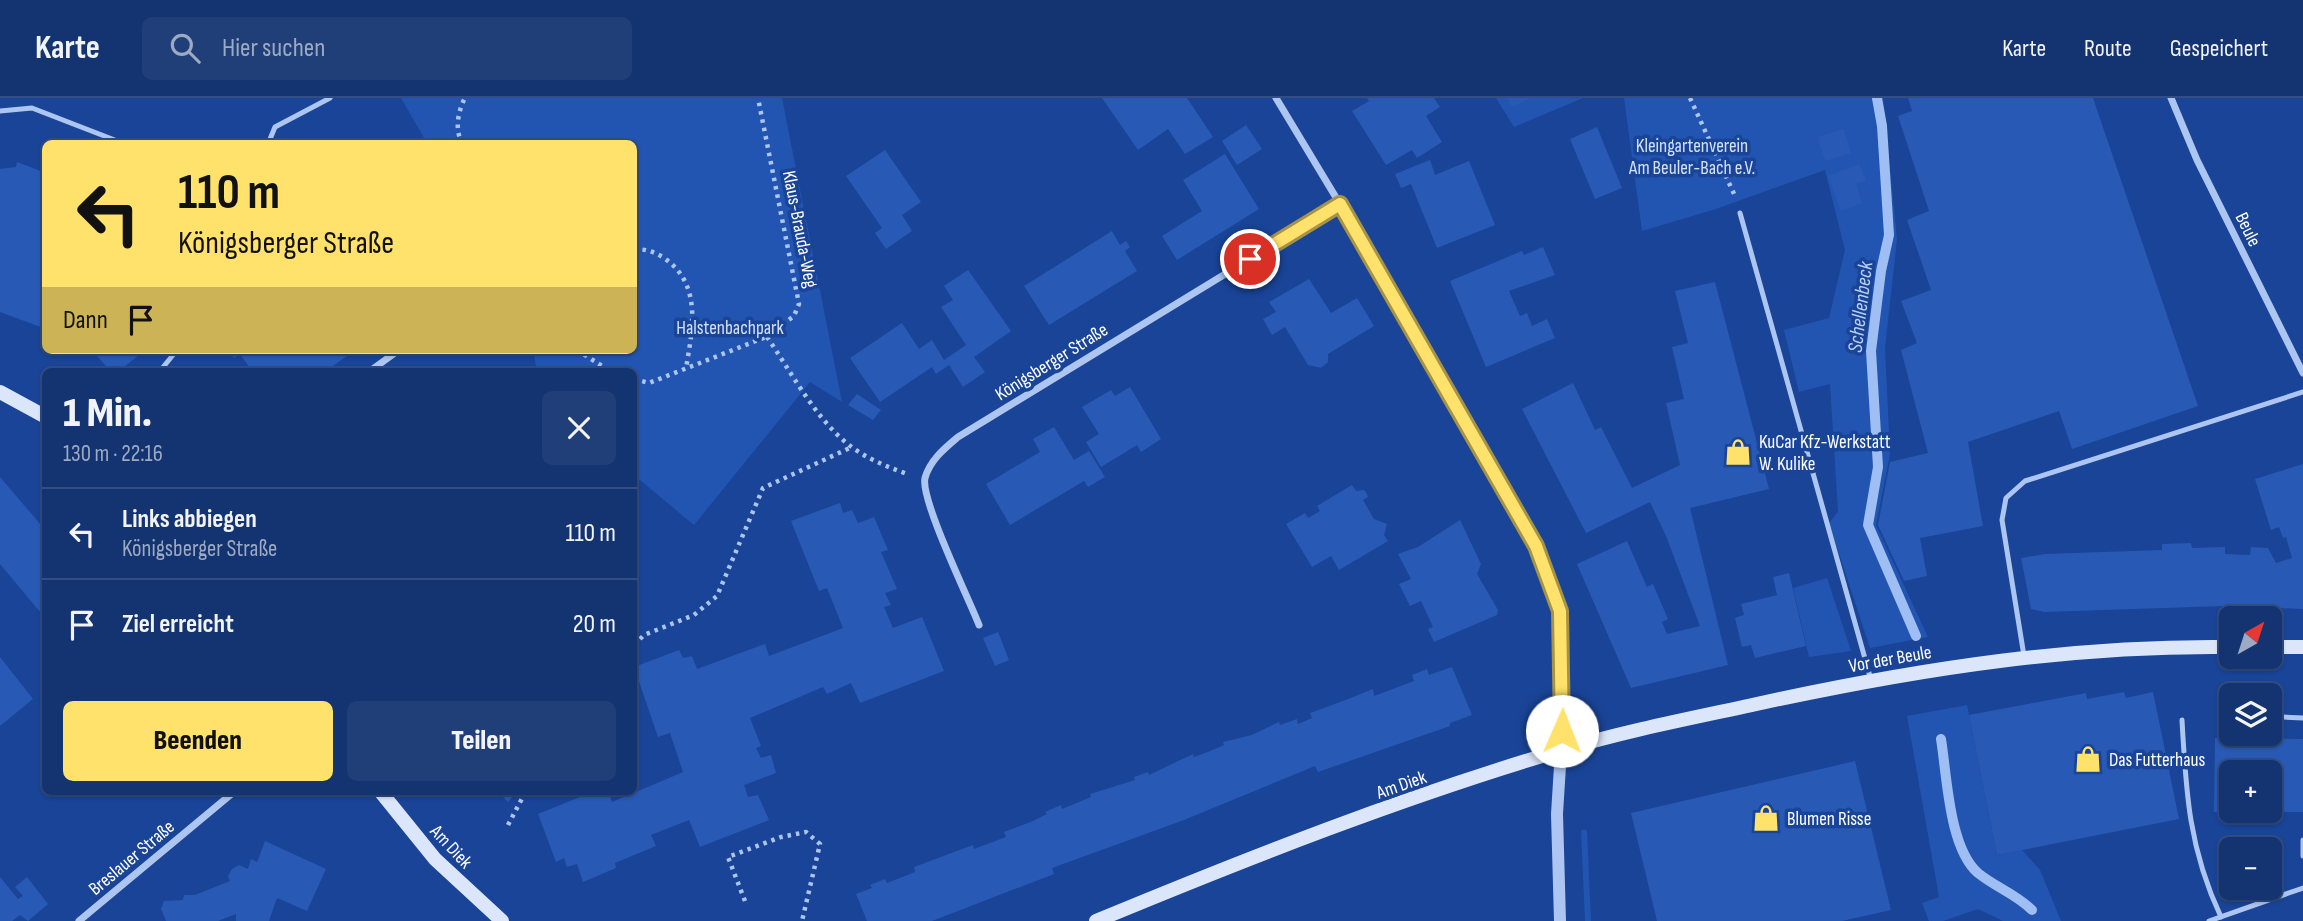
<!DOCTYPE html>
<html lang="de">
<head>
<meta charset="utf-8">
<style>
	:root { --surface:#133371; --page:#203f79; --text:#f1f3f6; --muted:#9daac3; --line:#324e84; --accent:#ffe26c }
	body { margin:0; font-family:"Sofia Sans Condensed",sans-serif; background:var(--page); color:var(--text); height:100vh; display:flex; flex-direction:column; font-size:26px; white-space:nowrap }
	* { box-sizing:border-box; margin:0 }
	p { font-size:23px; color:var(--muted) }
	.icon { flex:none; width:38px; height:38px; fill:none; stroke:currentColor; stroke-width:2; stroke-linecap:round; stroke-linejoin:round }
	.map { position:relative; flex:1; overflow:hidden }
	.side { position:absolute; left:42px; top:270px; width:595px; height:427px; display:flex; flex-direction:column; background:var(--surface); border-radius:10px; box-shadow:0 2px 5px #0004,0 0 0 2px var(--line) }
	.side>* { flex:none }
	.guide { position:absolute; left:42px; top:42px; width:595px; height:214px; border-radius:10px; box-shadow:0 2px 5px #0004,0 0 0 2px var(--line); background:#ffe26c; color:#111; overflow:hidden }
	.needle { width:46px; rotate:39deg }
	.fabs { position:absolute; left:2219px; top:508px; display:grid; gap:14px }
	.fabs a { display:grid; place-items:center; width:63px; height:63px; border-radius:10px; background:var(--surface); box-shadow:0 2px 5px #0004,0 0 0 2px var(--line); font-size:35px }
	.pin { position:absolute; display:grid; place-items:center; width:60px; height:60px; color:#fff; margin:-30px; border:4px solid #fff; border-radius:50%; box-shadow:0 2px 7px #0007 }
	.me { position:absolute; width:77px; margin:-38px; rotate:1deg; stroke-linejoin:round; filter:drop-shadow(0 0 5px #0008) }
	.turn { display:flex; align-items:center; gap:24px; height:147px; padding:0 21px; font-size:32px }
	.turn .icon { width:91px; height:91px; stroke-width:2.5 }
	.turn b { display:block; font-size:49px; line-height:60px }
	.then { display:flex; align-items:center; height:66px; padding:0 21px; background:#0003; gap:14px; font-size:26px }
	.round { display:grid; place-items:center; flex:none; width:74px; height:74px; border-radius:10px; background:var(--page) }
	.headline { display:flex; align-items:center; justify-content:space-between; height:119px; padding:0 21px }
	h1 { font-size:42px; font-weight:800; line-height:52px }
	.button { display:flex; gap:14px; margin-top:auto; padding:14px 21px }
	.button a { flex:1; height:80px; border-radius:10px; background:var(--accent); color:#111; font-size:28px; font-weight:800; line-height:80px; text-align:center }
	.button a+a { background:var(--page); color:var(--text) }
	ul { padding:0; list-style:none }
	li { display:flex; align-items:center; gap:21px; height:91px; padding:0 21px; border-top:2px solid var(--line) }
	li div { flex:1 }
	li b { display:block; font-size:26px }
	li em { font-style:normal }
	header { display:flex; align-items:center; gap:42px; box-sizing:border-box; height:98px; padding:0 35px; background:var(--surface); border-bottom:2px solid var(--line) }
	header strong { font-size:33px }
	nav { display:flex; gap:38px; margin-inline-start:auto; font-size:24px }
	.search { width:490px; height:63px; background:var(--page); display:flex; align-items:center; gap:18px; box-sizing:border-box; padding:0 24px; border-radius:10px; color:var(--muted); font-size:26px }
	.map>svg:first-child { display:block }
	.green { fill:#2255b1 }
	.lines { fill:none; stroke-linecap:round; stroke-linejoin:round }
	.stream { stroke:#9fbef3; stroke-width:10 }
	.building { fill:#285ab5 }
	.path { stroke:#adc5f1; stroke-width:4.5; stroke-dasharray:3.5 5; stroke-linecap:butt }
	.service { stroke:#adc5f1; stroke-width:5 }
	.minor { stroke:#adc5f1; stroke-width:7 }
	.tertiary { stroke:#adc5f1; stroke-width:12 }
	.secondary { stroke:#dbe6fb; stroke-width:14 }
	.route-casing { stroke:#a69346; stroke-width:18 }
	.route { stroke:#ffe26c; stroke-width:12 }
	.labels { text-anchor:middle; stroke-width:7; stroke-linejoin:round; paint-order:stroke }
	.park-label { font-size:19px; fill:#d4e2fc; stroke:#194497 }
	.street-label { font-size:19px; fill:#fff; stroke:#194497 }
	.poi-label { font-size:19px; fill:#fff; stroke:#194497; text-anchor:start }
	.water-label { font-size:21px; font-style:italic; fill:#b9d0f7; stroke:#194497 }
</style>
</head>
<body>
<header>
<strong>Karte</strong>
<div class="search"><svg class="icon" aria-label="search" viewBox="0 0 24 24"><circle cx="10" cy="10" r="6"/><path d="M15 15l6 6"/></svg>Hier suchen</div>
<nav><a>Karte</a><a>Route</a><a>Gespeichert</a></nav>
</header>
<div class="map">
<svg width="2303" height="823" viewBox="0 0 2303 823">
	<rect width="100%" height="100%" fill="#194497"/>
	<g class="green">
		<polygon points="401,0 782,0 842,304 810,284 694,427 634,377 634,273 537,273 533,252 634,252 634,46 427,45"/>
		<polygon points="1496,0 1583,0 1514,29"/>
		<polygon points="1624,0 1883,0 1897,141 1885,250 1890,356 1876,427 1928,539 1870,550 1829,425 1838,414 1830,286 1799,294 1784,232 1829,220 1845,152 1825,72 1716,111 1642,133"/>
		<polygon points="1827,480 1851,553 1809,559 1793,490"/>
		<polygon points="1967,607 1997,757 2022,752 2040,772 2061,823 2003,823 1978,811 1943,823 1929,823 1922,805 1939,799 1907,618"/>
		<polygon points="1581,732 1587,732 1591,823 1585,823"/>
	</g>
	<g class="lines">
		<g class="stream">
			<polyline points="1877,0 1882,28 1889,137 1881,173 1871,253 1878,369 1868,427 1916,538"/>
			<path d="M1941,641C1947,678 1949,750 1978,775C1995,789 2016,796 2032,812"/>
		</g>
	</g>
	<g class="building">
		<polygon points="1102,0 1187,0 1213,39 1185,56 1168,31 1138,52"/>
		<polygon points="1367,0 1434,0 1440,9 1426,18 1442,44 1417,60 1412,52 1386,67 1352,13 1369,3"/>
		<polygon points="1507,0 1531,0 1512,9"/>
		<polygon points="1908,0 2093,0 2198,308 2072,351 2059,313 1968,344 1983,428 1920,440 1927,478 1904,483 1878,427 1890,364 1928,355 1901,252 1917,245 1901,203 1931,192 1907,122 1929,113 1898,18 1912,13"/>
		<polygon points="1246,27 1262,51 1237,67 1222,43"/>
		<polygon points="1597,29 1622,90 1595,101 1570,41"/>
		<polygon points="1843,31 1851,55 1825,63 1818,39"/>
		<polygon points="885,52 921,104 902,117 912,133 886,151 875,135 882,130 846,78"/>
		<polygon points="1225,56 1259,111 1177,162 1162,138 1202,113 1183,82"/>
		<polygon points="1430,62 1435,77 1469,63 1495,127 1437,150 1411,86 1401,90 1395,76"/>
		<polygon points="17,64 46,75 46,231 0,214 0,71 16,69"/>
		<polygon points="1859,66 1866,82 1856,86 1862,105 1841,113 1828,78"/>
		<polygon points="1112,133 1120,147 1126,143 1130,149 1125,153 1137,173 1049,227 1024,188"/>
		<polygon points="1543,149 1555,177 1509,193 1520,218 1527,215 1532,228 1547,221 1555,240 1486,269 1450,183 1522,153 1524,157"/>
		<polygon points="968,172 1011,233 974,259 985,274 963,289 949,267 936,276 932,269 880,304 850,260 902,225 919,251 932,242 944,262 966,247 941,209 953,202 944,188"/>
		<polygon points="1309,181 1331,215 1357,200 1374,228 1328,256 1328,264 1321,270 1308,267 1285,229 1272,237 1263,221 1276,214 1269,204"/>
		<polygon points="1715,184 1769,391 1690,410 1728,567 1631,590 1577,466 1627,443 1647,489 1653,486 1668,521 1662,524 1667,536 1700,528 1666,438 1650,404 1586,435 1522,311 1573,285 1595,332 1601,329 1632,390 1680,367 1666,305 1684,301 1672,249 1688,245 1675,193"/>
		<polygon points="92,252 138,252 139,257 119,273 110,273"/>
		<polygon points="228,252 348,252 351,255 326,273 252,273 240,256 234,260"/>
		<polygon points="1130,289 1161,341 1141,354 1137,347 1101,369 1086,344 1099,336 1082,309 1111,292 1115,298"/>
		<polygon points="857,296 881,312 873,322 848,307"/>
		<polygon points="1054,329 1074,362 1089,353 1105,379 1088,389 1084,383 1010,427 986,386 1040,354 1033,341"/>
		<polygon points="2303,366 2303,511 2222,508 2044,514 2031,511 2021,460 2045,456 2162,452 2162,446 2191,445 2192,450 2225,449 2225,456 2250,457 2251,449 2268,450 2276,465 2292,460 2286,439 2283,440 2279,429 2271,432 2255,381"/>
		<polygon points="0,379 46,433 46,521 0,466"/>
		<polygon points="1352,387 1356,393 1364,392 1367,396 1368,399 1363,402 1374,421 1387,426 1384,437 1388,443 1339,472 1331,458 1312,469 1286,426 1305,415 1308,420 1320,413 1317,408"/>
		<polygon points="840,405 843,415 852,412 858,425 874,419 888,452 881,454 897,491 885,495 891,507 884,509 893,530 922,519 944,573 860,605 851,585 827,596 823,589 750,620 761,648 756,650 761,660 771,657 776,675 744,687 748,699 758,697 769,722 700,749 689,722 651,737 656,748 615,765 616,770 583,784 577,766 567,769 564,760 556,764 538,716 595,693 608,693 612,704 683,674 670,635 658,639 634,569 679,552 683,560 692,558 697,571 765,546 769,558 843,530 827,490 819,493 791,423"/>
		<polygon points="1460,422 1481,466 1477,476 1498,512 1497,517 1434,544 1428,531 1433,529 1421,503 1410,508 1399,486 1411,481 1398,456 1418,449"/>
		<polygon points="1789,475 1806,548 1755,560 1751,547 1742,549 1735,520 1744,517 1741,506 1777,497 1773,479"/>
		<polygon points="998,534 1009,562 995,568 983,540"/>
		<polygon points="0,559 33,601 0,628"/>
		<polygon points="1452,569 1472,617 1450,625 1450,628 1318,674 1315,668 1184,722 1052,770 1054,776 932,823 867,823 856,796 872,790 870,787 885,781 887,785 915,774 914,769 973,747 974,751 1006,739 1004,734 1033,723 1047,716 1045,714 1061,707 1062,711 1091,699 1090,696 1135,682 1134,679 1148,674 1149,677 1193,656 1194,659 1208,654 1224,647 1223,644 1252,637 1279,624 1280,627 1297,621 1298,626 1312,620 1310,615 1343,603 1373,591 1374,598 1414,583 1412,577 1427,571 1429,577"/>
		<polygon points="2124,594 2126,600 2153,594 2179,721 1997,757 1969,617 2086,595 2087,601"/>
		<polygon points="2215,640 2303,641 2303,714 2270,714 2270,674 2231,674 2231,714 2214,714"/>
		<polygon points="1855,663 1891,812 1842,823 1657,823 1631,715"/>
		<polygon points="497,693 517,693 508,704"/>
		<polygon points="265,743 326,771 307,813 277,800 269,823 236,823 236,816 218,823 166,823 161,811 164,803 183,802 184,797 195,797 230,783 228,778 232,771 239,767 248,771 251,761 257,764"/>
		<polygon points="0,779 18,801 23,798 15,789 27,779 48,806 28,823 20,817 12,823 0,823"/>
	</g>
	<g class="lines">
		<g class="path">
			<polyline points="1690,0 1735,98"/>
			<path d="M463,46C454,33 458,13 465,0"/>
			<path d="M634,152C644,150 655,154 664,160C702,186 693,230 686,270"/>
			<path d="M767,239C792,275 817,324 853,350C870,362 888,369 907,376"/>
			<polyline points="577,252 610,273"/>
			<polyline points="634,281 649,285 766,239 794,218 799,206 758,0"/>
			<polyline points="634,547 644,537 694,517 717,498 763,390 852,349"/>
			<polyline points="508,727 526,693"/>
			<polyline points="745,803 728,759 781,739 806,734 820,746 802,823"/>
		</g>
		<g class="service">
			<polyline points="0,13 32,10 125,46"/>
			<polyline points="268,46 275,29 330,0"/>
			<polyline points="1740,115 1871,582"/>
			<polyline points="160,273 177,252"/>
			<polyline points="2024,558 2002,422 2006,400 2025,383 2303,294"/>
			<polyline points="2283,619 2303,620"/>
			<path d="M2182,622C2186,695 2189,751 2221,819"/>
			<polyline points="2303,742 2303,758"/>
			<polyline points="2209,823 2303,790"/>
		</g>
		<g class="minor">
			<polyline points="1276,0 1399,204 1536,448 1560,514 1561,652"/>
			<polyline points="2171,0 2197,62 2303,275"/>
			<polyline points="370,273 399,252"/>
			<path d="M979,527C969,501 920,401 925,380C930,362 945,350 958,339L1340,106"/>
			<polyline points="79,823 235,693"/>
		</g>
		<polyline class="tertiary" points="1560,823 1557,716 1561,652"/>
		<g class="secondary">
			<polyline points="0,294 46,319"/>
			<polyline points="2270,549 2303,549"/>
			<polyline points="380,693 435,761 502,823"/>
			<path d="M1096,823C1248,760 1403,699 1562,652C1632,631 1703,618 1775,602C1926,570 2076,547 2231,549"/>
		</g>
	</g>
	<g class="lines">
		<defs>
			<polyline id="route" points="1250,161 1340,106 1536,448 1560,513 1562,633"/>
		</defs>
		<use href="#route" class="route-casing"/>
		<use href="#route" class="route"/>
	</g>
	<defs>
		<symbol id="shop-bare" viewBox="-9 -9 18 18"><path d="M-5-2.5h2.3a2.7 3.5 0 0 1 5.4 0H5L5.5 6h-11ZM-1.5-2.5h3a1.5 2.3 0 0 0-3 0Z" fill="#ffe26c" stroke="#194497" stroke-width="2.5" paint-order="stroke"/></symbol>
	</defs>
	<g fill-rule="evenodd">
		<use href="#shop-bare" x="1719" y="335" width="38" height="38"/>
		<use href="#shop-bare" x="2069" y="642" width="38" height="38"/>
		<use href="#shop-bare" x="1747" y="701" width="38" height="38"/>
	</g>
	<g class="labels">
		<g class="park-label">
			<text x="1692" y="54">Kleingartenverein<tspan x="1692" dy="22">Am Beuler-Bach e.V.</tspan></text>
			<text x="730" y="236">Halstenbachpark</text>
		</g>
		<g class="street-label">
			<text transform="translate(801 131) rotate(79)" y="7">Klaus-Brauda-Weg</text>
			<text transform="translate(2249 131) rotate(64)" y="7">Beule</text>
			<text transform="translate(1051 263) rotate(-32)" y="7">Königsberger Straße</text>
			<text transform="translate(1890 560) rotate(-10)" y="7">Vor der Beule</text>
			<text transform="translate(1401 686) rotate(-19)" y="7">Am Diek</text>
			<text transform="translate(452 748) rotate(47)" y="7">Am Diek</text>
			<text transform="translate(131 759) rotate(-40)" y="7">Breslauer Straße</text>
		</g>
		<g class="poi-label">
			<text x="1759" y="350">KuCar Kfz-Werkstatt<tspan x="1759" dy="22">W. Kulike</tspan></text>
			<text x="2109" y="668">Das Futterhaus</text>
			<text x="1787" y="727">Blumen Risse</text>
		</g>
		<g class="water-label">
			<text transform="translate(1860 209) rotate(-83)" y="7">Schellenbeck</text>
		</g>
	</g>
</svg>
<div class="fabs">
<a><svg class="needle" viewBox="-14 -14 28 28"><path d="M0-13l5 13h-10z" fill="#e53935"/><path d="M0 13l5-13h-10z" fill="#9daac3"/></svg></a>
<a><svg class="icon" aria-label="layers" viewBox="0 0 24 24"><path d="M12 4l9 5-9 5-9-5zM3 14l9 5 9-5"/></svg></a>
<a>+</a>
<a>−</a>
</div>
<div class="pin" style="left:1250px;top:161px;background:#d93025"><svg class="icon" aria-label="arrive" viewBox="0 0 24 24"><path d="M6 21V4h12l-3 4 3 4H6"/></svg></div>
<svg class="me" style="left:1562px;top:633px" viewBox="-20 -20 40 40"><circle r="19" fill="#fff"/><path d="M0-13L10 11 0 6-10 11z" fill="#ffe26c"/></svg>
<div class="guide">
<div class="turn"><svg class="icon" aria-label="left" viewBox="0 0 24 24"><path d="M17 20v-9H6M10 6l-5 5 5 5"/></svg><div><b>110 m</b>Königsberger Straße</div></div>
<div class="then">Dann<svg class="icon" aria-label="arrive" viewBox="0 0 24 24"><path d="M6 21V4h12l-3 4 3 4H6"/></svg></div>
</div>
<section class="side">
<div class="headline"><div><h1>1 Min.</h1><p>130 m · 22:16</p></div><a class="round"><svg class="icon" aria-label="close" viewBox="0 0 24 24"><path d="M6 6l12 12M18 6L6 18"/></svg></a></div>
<ul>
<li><svg class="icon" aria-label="left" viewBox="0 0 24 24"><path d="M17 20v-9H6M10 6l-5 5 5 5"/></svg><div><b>Links abbiegen</b><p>Königsberger Straße</p></div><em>110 m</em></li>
<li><svg class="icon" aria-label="arrive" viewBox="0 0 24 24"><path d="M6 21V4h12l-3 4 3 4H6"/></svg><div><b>Ziel erreicht</b></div><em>20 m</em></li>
</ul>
<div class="button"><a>Beenden</a><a>Teilen</a></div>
</section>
</div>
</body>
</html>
